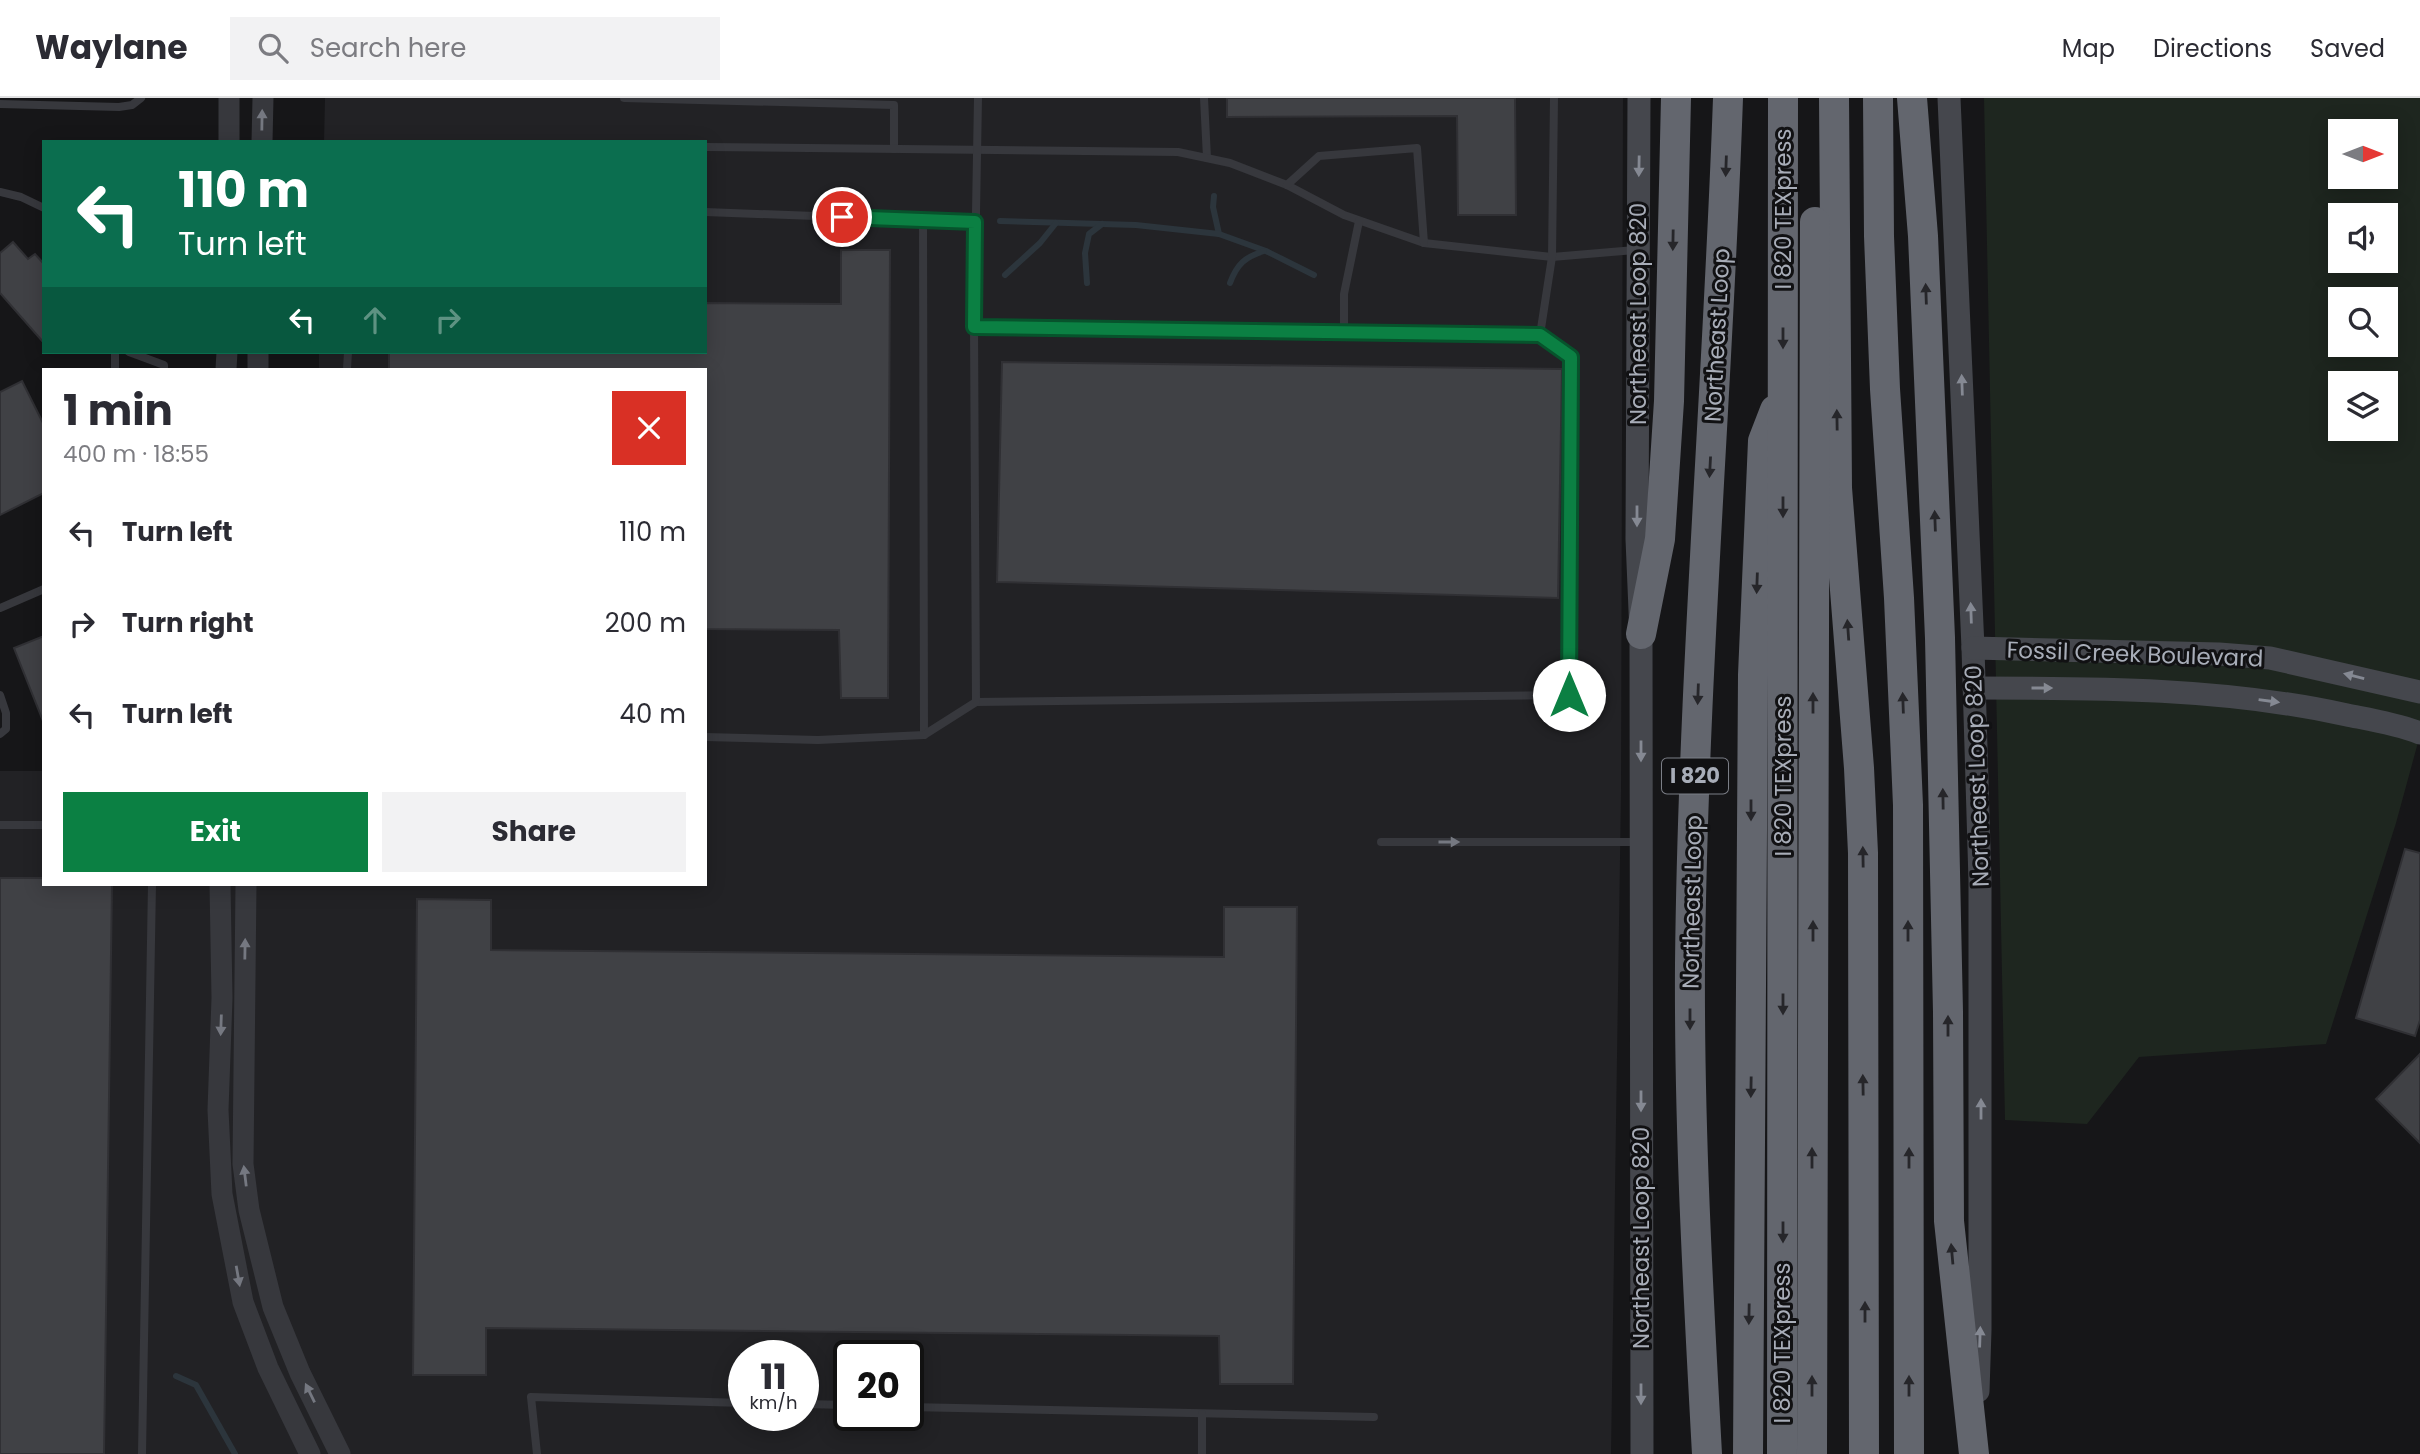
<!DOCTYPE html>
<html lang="en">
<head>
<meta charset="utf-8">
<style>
	:root { --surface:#fff; --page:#f2f2f3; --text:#2b2b33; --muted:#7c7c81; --line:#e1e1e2; --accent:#0b8043 }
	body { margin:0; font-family:Poppins,sans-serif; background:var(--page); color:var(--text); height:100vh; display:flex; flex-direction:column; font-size:26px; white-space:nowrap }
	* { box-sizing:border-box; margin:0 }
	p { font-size:23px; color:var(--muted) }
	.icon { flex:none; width:38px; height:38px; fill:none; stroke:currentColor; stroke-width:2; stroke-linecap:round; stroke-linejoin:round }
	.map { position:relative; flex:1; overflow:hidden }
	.details { position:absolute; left:42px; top:270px; width:665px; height:518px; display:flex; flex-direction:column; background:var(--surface); border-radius:0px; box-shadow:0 4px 18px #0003 }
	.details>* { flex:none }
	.hud { position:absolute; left:42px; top:42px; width:665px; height:214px; border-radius:0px; box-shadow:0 4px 18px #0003; background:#0b6e4f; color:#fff; overflow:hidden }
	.needle { width:46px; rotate:90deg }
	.buttons { position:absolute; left:2328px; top:21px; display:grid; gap:14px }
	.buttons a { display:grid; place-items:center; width:70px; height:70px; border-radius:0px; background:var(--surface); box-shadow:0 4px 18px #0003; font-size:35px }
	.speed { position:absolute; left:728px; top:1242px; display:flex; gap:14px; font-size:35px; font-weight:700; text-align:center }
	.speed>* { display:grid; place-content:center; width:91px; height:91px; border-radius:50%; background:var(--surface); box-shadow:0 4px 18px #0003; line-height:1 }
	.speed small { font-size:18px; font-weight:400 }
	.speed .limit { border:4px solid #111; border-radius:10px; background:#fff; color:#111 }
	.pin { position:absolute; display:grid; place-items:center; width:60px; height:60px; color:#fff; margin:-30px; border:4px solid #fff; border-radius:50%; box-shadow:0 2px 7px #0007 }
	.me { position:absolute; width:77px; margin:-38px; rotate:0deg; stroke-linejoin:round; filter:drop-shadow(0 0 5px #0008) }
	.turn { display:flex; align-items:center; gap:24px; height:147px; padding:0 21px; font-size:32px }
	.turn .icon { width:91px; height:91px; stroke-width:2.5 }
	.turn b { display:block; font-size:49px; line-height:60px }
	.lanes { display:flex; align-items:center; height:66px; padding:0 21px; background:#0003; justify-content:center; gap:35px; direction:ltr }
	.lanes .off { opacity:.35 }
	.round { display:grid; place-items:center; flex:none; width:74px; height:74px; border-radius:0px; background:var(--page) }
	.overview { display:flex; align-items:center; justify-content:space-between; height:119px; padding:0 21px }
	h1 { font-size:42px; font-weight:700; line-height:52px }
	.button { display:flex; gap:14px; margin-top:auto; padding:14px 21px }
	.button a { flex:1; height:80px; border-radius:0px; background:var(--accent); color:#fff; font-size:28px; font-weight:700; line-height:80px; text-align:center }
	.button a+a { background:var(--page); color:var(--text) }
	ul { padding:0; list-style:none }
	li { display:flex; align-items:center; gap:21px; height:91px; padding:0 21px }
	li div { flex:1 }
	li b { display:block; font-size:26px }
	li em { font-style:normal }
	header { display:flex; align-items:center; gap:42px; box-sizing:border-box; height:98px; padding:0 35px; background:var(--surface); border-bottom:2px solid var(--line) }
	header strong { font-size:33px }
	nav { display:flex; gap:38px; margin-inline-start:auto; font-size:24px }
	.search { width:490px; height:63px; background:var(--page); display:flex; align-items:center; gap:18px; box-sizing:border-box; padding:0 24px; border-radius:0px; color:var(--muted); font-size:26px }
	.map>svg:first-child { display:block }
	.built { fill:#222225; fill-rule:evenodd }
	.green { fill:#1e261f; fill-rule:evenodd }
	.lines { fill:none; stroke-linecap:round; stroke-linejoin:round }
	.stream { stroke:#2c353c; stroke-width:6 }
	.building { fill:#404145; stroke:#303034; stroke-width:2 }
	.service { stroke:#37383d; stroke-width:8 }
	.tertiary { stroke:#37383d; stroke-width:21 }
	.secondary { stroke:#45474d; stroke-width:23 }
	.motorway { stroke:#63666e; stroke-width:30 }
	.oneway { fill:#757881 }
	.oneway2 { fill:#858993 }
	.oneway3 { fill:#26262a }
	.route-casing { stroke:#07532c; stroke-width:18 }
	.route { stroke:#0b8043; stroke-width:12 }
	.labels { text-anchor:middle; stroke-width:6; stroke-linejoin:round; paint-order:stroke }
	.shield { fill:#111113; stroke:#7b7e86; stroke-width:2 }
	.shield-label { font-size:21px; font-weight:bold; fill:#a8adb8 }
	.street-label { font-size:23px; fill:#a8adb8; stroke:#111113 }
</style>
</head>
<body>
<header>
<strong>Waylane</strong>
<div class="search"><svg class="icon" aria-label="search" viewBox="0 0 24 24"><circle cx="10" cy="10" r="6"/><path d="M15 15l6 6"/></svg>Search here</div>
<nav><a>Map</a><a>Directions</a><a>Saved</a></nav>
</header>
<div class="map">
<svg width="2420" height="1356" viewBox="0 0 2420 1356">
	<rect width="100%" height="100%" fill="#161618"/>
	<path class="built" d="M325,0H1623L1621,695L1611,1356H0V673H44V786H705V271H319V254H705V44H324ZM744,1258H803V1318H744ZM849,1258H908V1318H849Z"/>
	<path class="green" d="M1984,0H2420V637L2396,725L2326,946L2139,959L2087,1026L2005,1022ZM2340,33H2385V79H2340ZM2340,117H2385V163H2340ZM2340,201H2385V247H2340ZM2340,285H2385V331H2340Z"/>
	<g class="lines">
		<g class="stream">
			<polyline points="1214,98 1213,109 1219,136"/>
			<polyline points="1000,123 1136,127 1219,136 1266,153 1314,177"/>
			<polyline points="1005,177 1040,145 1056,125"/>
			<polyline points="1087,185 1085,155 1089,136 1102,126"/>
			<path d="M1230,185C1237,166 1245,159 1264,153"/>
			<polyline points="176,1278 196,1287 235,1356"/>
		</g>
	</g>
	<g class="building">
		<polygon points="1227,0 1515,0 1516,117 1458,117 1457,18 1227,19"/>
		<polygon points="13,144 28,161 35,156 44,166 44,245 0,195 0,155"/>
		<polygon points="841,152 890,152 888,600 841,600 839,532 705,531 705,271 389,271 389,254 705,254 705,205 841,206"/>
		<polygon points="1002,264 1562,271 1558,500 997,484"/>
		<polygon points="22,283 44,327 44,395 0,417 0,294"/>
		<polygon points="44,538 44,623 43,623 14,550"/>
		<polygon points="2405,751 2420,755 2420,922 2415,938 2356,920"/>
		<polygon points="0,780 44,780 44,786 112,786 104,1356 0,1356"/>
		<polygon points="417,801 491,802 491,852 1224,859 1224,809 1297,809 1293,1286 1220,1286 1219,1238 486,1230 486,1277 413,1277"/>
		<polygon points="2420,956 2420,1045 2376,1001"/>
	</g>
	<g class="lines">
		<g class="service">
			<polyline points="624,0 894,7 894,51"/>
			<polyline points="1204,0 1207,60"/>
			<polyline points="0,6 119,9 132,7 141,0"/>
			<polyline points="705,49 1178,54 1230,65 1287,87 1344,117 1424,145 1552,159 1635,152"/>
			<polyline points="1287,87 1319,58 1417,50 1424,145"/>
			<polyline points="0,94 21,99 44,110"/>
			<polyline points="705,114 975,124"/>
			<polyline points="923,122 924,637"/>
			<polyline points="974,229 1540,237 1552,159 1554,0"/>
			<polyline points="1344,234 1344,196 1359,123"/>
			<polyline points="129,254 164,267 164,271"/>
			<polyline points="115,271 115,254"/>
			<polyline points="347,271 348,254"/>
			<polyline points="0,510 44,491"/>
			<polyline points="0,597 6,615 6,631 0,636"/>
			<polyline points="976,604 1569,597 1571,259 1540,237"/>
			<polyline points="705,639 818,642 924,637 976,604 974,229 978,0"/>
			<polyline points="0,727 44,727"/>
			<polyline points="1381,744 1641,744"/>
			<polyline points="803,1306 849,1307"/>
			<polyline points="908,1309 1374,1319"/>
			<polyline points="1202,1316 1202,1356"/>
			<polyline points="142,1356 152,786"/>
			<polyline points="537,1356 531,1299 744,1305"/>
		</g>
		<g class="tertiary">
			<polyline points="229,0 229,44"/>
			<polyline points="262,44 263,0"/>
			<polyline points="226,271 227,254"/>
			<polyline points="258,271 258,254"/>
			<polyline points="220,786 222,900 218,1012 222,1096 243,1204 268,1270 310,1356"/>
			<polyline points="246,786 243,1066 249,1112 273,1209 300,1275 340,1356"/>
		</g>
		<g class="secondary">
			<polyline points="1639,0 1637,441 1641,536 1642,1356"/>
			<polyline points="1949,0 1973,550 1980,783 1980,1232 1978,1293"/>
			<polyline points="1973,550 2219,556 2270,560 2420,594"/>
			<path d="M1974,590C2099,590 2225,590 2347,617C2372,622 2397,626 2420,635"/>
		</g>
		<g class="motorway">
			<polyline points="1834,0 1837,390 1859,670 1863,755 1864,1356"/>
			<polyline points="1878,0 1879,138 1885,291 1899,500 1908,707 1909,1356"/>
			<polyline points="1912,0 1923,138 1940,540 1948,914 1949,1123 1974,1356"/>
			<polyline points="1641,536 1660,441 1669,303 1676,0"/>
			<path d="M1707,1356C1698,1192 1689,1029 1690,865C1693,576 1718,289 1728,0"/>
			<polyline points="1748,1356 1753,577 1763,343 1775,312"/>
			<polyline points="1782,1356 1783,0"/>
			<polyline points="1812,1356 1815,124"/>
		</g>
	</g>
	<defs><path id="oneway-solid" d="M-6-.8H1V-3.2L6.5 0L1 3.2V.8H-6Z" transform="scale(1.75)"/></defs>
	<g class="oneway">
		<use href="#oneway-solid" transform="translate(262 22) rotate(-89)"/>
		<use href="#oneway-solid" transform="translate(1449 744)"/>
		<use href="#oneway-solid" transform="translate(245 851) rotate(-89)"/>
		<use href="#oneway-solid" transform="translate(221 927) rotate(92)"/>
		<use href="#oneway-solid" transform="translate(245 1078) rotate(-97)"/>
		<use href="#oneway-solid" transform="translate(238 1178) rotate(80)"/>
		<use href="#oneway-solid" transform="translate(310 1295) rotate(-116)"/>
	</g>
	<g class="oneway2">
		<use href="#oneway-solid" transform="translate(1639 68) rotate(91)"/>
		<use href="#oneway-solid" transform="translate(1962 287) rotate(-92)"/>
		<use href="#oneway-solid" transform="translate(1637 418) rotate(90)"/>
		<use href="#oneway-solid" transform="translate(1971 515) rotate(-92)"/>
		<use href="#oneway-solid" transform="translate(2354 578) rotate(-166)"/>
		<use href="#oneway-solid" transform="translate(2042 590)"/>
		<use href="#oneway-solid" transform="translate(2269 603) rotate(8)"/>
		<use href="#oneway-solid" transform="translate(1641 653) rotate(90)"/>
		<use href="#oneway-solid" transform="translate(1641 1003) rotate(90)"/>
		<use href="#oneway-solid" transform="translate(1981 1011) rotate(-90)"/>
		<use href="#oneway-solid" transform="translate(1980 1239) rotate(-88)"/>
		<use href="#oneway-solid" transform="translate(1641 1296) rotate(90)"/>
	</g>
	<g class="oneway3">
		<use href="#oneway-solid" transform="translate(1726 68) rotate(92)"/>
		<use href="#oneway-solid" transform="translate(1673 142) rotate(91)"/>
		<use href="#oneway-solid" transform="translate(1926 196) rotate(-92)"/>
		<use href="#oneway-solid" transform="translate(1783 240) rotate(90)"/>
		<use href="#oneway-solid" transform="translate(1837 322) rotate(-91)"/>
		<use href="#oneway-solid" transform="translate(1710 369) rotate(93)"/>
		<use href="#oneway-solid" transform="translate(1783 409) rotate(90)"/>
		<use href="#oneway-solid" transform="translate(1935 423) rotate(-92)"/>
		<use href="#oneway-solid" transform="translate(1757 485) rotate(92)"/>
		<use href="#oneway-solid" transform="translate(1848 532) rotate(-94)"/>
		<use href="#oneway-solid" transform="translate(1698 596) rotate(92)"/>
		<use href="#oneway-solid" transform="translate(1813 605) rotate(-90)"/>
		<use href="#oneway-solid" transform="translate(1903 605) rotate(-92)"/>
		<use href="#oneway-solid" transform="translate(1943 701) rotate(-91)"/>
		<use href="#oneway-solid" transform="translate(1751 712) rotate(90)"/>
		<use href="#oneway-solid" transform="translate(1863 759) rotate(-91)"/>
		<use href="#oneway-solid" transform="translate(1813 833) rotate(-90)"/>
		<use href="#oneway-solid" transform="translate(1908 833) rotate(-90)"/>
		<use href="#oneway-solid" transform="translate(1783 906) rotate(90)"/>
		<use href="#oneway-solid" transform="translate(1690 921) rotate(90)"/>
		<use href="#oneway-solid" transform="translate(1948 928) rotate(-90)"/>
		<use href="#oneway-solid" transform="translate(1863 987) rotate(-91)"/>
		<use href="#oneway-solid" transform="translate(1751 989) rotate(91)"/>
		<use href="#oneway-solid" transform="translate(1812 1060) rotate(-90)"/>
		<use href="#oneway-solid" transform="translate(1909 1060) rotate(-90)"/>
		<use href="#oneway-solid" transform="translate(1783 1134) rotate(90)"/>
		<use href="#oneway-solid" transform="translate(1952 1156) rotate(-95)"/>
		<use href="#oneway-solid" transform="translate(1865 1214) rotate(-90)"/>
		<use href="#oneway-solid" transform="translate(1749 1216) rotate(91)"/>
		<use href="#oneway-solid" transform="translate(1812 1288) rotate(-90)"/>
		<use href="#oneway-solid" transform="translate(1909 1288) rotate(-90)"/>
	</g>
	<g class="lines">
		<defs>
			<polyline id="route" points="842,119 975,124 974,229 1540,237 1571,259 1569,597"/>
		</defs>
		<use href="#route" class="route-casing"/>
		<use href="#route" class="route"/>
	</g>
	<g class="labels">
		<rect class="shield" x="1662" y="660.5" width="66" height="35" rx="5"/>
		<g class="shield-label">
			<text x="1695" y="685">I 820</text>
		</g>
		<g class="street-label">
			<text transform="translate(1783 111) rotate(-90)" y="8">I 820 TEXpress</text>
			<text transform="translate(1638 216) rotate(-90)" y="8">Northeast Loop 820</text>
			<text transform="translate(1717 237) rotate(-87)" y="8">Northeast Loop</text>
			<text transform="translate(2135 556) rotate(2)" y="8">Fossil Creek Boulevard</text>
			<text transform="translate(1783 678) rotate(-90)" y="8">I 820 TEXpress</text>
			<text transform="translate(1977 678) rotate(-92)" y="8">Northeast Loop 820</text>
			<text transform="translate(1692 804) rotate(-89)" y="8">Northeast Loop</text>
			<text transform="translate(1641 1140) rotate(-90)" y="8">Northeast Loop 820</text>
			<text transform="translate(1782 1245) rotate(-90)" y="8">I 820 TEXpress</text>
		</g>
	</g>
</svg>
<div class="buttons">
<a><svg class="needle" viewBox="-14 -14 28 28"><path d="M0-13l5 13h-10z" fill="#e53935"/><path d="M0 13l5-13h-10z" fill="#7c7c81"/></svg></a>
<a><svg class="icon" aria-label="sound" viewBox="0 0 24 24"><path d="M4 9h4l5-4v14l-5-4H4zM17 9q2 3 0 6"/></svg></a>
<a><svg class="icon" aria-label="search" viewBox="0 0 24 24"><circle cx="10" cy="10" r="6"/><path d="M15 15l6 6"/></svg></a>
<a><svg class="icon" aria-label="layers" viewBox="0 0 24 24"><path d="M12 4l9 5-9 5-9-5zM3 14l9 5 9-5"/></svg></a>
</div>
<div class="speed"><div>11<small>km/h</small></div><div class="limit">20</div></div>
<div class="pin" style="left:842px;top:119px;background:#d93025"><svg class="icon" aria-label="arrive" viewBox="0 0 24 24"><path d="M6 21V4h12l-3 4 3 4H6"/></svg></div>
<svg class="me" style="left:1569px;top:597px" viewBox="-20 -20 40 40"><circle r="19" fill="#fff"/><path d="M0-13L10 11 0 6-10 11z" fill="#0b8043"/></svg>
<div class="hud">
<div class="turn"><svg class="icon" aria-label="left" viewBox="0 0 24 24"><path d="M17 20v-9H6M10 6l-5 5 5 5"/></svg><div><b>110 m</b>Turn left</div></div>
<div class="lanes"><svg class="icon" aria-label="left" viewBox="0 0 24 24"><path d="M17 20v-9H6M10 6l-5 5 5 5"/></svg><svg class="icon off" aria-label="ahead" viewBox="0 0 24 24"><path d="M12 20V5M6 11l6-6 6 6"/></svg><svg class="icon off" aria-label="right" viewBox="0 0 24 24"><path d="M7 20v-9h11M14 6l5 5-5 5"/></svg></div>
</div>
<section class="details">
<div class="overview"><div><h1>1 min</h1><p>400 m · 18:55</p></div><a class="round" style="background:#d93025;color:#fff"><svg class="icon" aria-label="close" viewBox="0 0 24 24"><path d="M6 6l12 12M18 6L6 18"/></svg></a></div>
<ul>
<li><svg class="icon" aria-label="left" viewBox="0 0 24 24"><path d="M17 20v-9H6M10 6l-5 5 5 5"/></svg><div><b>Turn left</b></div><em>110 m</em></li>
<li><svg class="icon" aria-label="right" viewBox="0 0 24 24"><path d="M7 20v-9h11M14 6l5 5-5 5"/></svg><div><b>Turn right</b></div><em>200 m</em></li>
<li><svg class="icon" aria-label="left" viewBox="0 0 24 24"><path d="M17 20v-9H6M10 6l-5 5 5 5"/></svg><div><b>Turn left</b></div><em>40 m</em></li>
</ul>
<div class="button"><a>Exit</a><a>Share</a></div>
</section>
</div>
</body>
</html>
